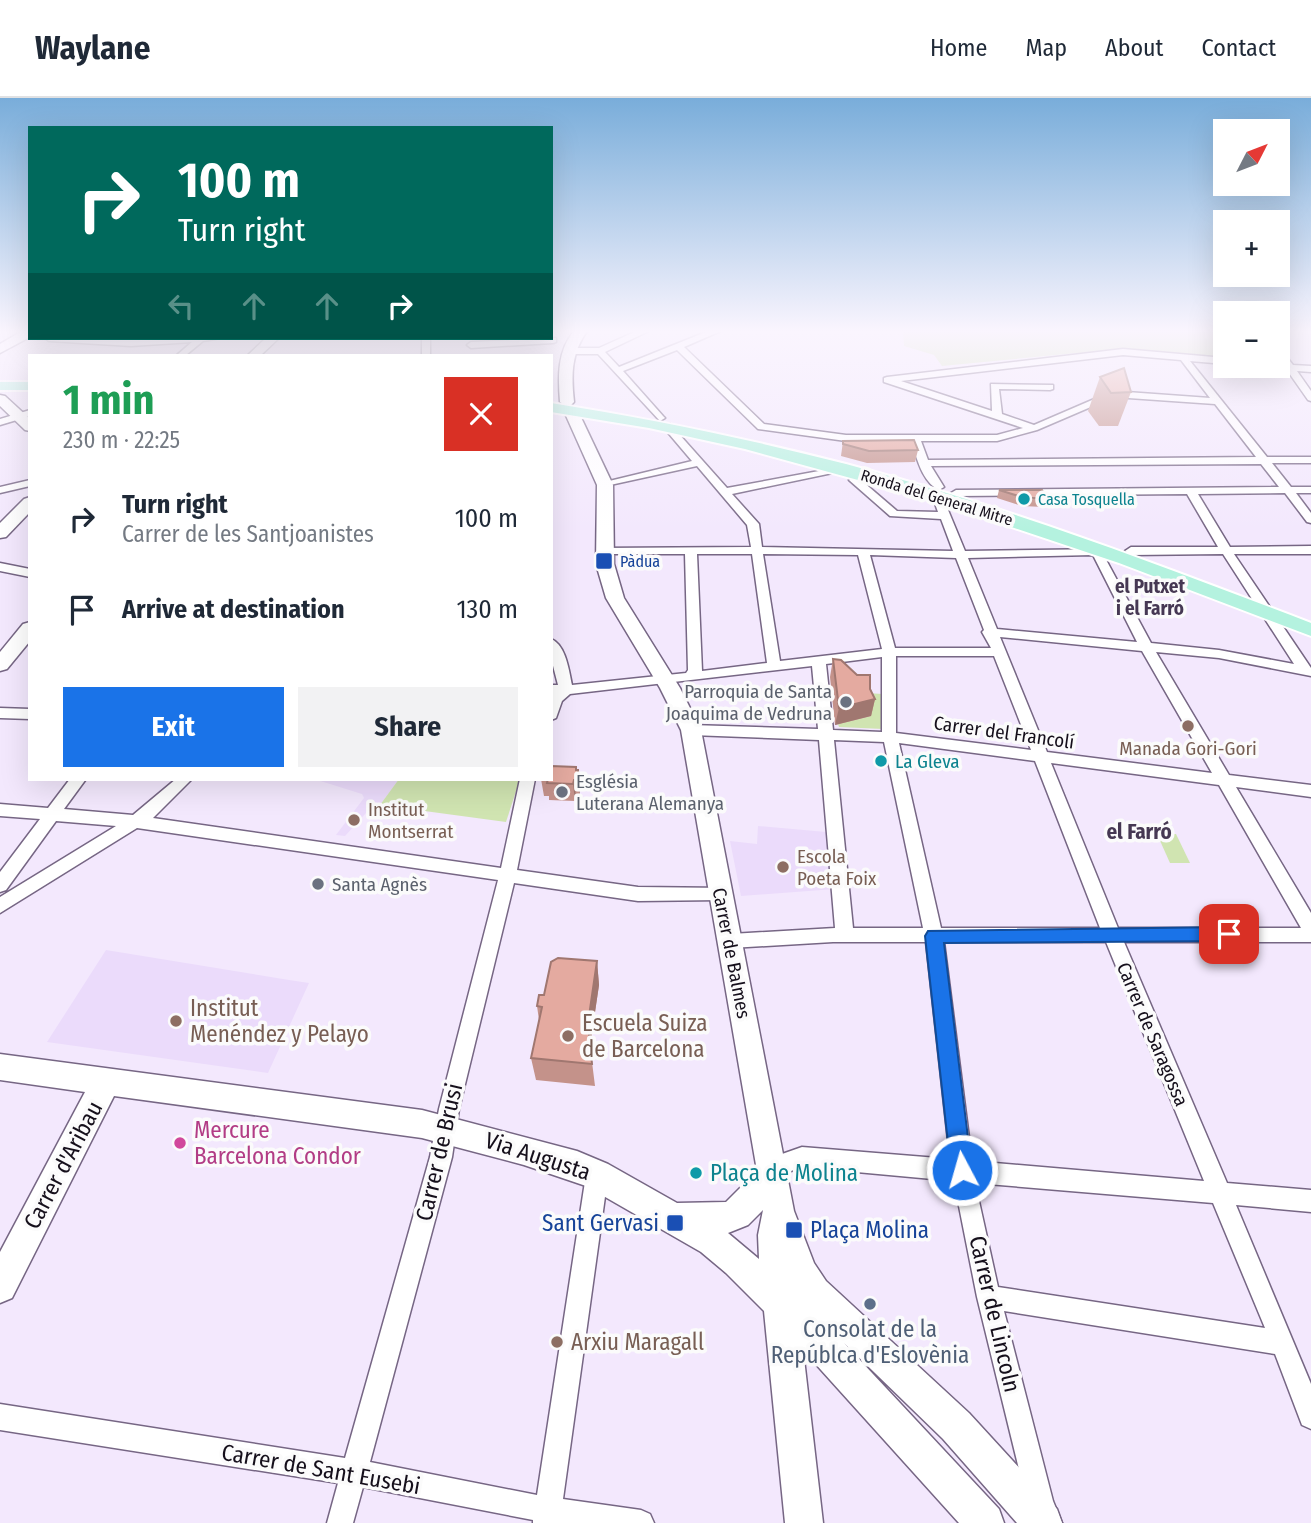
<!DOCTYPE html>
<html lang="en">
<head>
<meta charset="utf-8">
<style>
	:root { --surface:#fff; --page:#f2f2f3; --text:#1f2937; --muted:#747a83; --line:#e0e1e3; --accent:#1a73e8 }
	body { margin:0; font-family:"Fira Sans Condensed",sans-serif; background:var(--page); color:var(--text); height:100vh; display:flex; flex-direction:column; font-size:26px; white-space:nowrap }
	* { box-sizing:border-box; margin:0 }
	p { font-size:23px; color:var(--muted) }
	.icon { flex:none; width:38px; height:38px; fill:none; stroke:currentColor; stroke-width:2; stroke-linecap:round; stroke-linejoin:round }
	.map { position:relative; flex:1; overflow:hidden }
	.sheet { position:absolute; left:28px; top:256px; width:525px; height:427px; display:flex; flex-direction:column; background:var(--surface); border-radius:0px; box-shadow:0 7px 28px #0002 }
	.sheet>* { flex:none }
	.banner { position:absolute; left:28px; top:28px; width:525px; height:214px; border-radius:0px; box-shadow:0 7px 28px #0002; background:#00695c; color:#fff; overflow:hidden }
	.needle { width:46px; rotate:48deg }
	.controls { position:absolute; left:1213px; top:21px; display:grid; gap:14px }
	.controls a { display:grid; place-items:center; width:77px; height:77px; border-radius:0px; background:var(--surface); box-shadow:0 7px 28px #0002; font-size:35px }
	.pin { position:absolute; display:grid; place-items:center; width:60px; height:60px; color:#fff; margin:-30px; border-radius:14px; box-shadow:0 4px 10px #0006 }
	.me { position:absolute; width:77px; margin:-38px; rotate:354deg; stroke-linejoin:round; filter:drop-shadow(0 0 5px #0008) }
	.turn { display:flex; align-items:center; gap:24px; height:147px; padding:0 35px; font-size:32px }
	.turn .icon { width:91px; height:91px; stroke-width:2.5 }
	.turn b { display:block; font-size:49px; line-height:60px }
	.lanes { display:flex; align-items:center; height:66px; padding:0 35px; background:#0003; justify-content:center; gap:35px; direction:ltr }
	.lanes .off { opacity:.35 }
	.round { display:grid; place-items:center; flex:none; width:74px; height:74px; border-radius:0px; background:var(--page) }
	.summary { display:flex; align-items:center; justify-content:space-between; height:119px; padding:0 35px }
	h1 { font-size:42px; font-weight:700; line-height:52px; color:#1e9e55 }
	.action { display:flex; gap:14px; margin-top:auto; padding:14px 35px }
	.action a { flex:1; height:80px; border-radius:0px; background:var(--accent); color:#fff; font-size:28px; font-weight:700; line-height:80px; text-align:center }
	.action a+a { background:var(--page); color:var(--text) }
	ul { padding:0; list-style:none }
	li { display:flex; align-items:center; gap:21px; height:91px; padding:0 35px }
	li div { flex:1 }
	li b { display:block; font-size:26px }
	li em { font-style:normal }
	header { display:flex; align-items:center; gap:42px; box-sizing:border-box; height:98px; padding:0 35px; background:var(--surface); border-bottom:2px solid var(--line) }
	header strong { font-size:33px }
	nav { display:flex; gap:38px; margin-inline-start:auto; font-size:24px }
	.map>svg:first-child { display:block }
	.built { fill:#ebdbfb }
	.green { fill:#d0e4b1 }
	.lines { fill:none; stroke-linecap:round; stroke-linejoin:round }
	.street-casing { stroke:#766684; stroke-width:3 }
	.secondary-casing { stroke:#766684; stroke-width:3 }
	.primary-casing { stroke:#fff; stroke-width:4 }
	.street { fill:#fff; fill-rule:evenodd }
	.secondary { fill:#fff; fill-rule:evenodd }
	.primary { fill:#b4f2df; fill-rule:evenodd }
	.wall { fill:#c4928a }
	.shaded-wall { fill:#a07770 }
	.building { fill:#e4aaa0; stroke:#a07770; stroke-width:2 }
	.route { fill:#1a73e8; stroke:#114b97; stroke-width:2 }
	.culture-dot { fill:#0f9aa8; stroke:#fbfbfb; stroke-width:2.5 }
	.transit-dot { fill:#1a4fb4; stroke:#fbfbfb; stroke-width:2.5 }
	.worship-dot { fill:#6b7280; stroke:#fbfbfb; stroke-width:2.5 }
	.education-dot { fill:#8d6e63; stroke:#fbfbfb; stroke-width:2.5 }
	.hotel-dot { fill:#d1479c; stroke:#fbfbfb; stroke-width:2.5 }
	.service-dot { fill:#5c6f8a; stroke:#fbfbfb; stroke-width:2.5 }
	.labels { text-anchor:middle; stroke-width:7; stroke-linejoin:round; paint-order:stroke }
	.far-street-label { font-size:16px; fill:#150f1b; stroke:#fbfbfb }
	.far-culture-label { font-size:16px; fill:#0d838f; stroke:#fbfbfb; text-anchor:start }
	.far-transit-label { font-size:16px; fill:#164399; stroke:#fbfbfb; text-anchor:start }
	.far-quarter-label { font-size:19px; font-weight:bold; fill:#463853; stroke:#fbfbfb }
	.worship-label { font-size:19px; fill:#5b616d; stroke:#fbfbfb; text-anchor:start }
	.street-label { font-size:19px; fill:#150f1b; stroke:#fbfbfb }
	.education-label { font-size:19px; fill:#785e54; stroke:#fbfbfb; text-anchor:start }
	.culture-label { font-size:19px; fill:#0d838f; stroke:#fbfbfb; text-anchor:start }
	.neighbourhood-label { font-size:21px; font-weight:bold; fill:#463853; stroke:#fbfbfb }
	.near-education-label { font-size:23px; fill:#785e54; stroke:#fbfbfb; text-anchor:start }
	.near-hotel-label { font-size:23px; fill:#b23c85; stroke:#fbfbfb; text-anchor:start }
	.near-street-label { font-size:23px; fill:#150f1b; stroke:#fbfbfb }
	.near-culture-label { font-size:23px; fill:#0d838f; stroke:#fbfbfb; text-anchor:start }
	.near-transit-label { font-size:23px; fill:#164399; stroke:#fbfbfb; text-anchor:end }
	.near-service-label { font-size:23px; fill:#4e5e75; stroke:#fbfbfb }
</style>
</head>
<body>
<header>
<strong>Waylane</strong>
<nav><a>Home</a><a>Map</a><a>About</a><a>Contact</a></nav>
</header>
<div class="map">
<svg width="1311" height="1425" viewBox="0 0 1311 1425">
	<rect width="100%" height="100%" fill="#f3e8fd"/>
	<g class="built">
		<polygon points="314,681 399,681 380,707 375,705 345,738 336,737 364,700 362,696"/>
		<polygon points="758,728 826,734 835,791 741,798 730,743 757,746"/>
		<polygon points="106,852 289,882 309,885 268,975 47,944"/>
	</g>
	<g class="green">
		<polygon points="903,232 1220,232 1225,242 1225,260 1077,255 942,268 934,257 904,248"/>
		<polygon points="866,595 883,596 883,631 839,629 838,626 871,618"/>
		<polygon points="399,681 520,681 506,724 380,707"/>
		<polygon points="1157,736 1176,736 1190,765 1170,765"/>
	</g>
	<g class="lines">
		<defs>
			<g id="street">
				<path d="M639,232H651L605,254L619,269L711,232H723L684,249L764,326L846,337H997L1023,330L884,284V280L887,279L1123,251L1225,260V266L1190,263L1267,359H1311V365H1272L1291,389H1311V395H1296L1311,415V425L1307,424L1285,395L1198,396L1230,449L1311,448V456H1234L1311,570V578L1219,560L1156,554L1229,677L1311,687V699L1236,689L1311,815V844H1124L1227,1085L1311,1092V1114L1236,1107L1311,1286V1331L1302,1327L1275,1256L1004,1213L1053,1403L1062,1425H1036L1027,1404L977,1199L954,1083L802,1069L772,1080L765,1076L761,1069L765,1062L802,1049L950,1061L926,844H833L731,850L725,848L722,843L725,838L731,836L835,830L819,642L691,637L684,632L691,627L818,631L812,568L570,596L562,603L556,620L551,622V587H558L551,560V541C566,547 569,573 572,587L686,575L688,572L685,456H604L600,454V450L751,449L747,427L697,368L601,389V385L692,363L664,330V326H670L727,390L846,368L847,370L842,373L732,396L759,426L762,449L953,453L941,421L890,418L849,382L868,374L873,377L862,383L897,413L938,414L932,397L941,395L965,453L1107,451L1109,453L1104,458L1151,545L1219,552L1294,566L1223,456L1131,457L1125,453L1131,449H1218L1187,396L956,398L951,395L956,392L1279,389L1261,366L931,368L944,389L939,392C922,384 917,360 911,343H846L758,331L677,252L623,273L663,318L665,320L660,323L598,256H568L564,253L568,250H599ZM1123,257L1181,262L1210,300L1113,293L1034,327L1002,316L999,291L1050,292L1053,291V287L991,286L992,313L901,283ZM1114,299L1215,306L1256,359L928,362L921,343H997L1037,332ZM697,456H752L767,565L702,573ZM763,456L858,457L882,551L780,563ZM870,457L956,460L984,532L982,534L991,550H895ZM1093,457L1137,544L997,531L968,460ZM1000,539L1142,553L1212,675L1047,654ZM896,558H994L1031,652L896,635ZM882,559V634L833,632L826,566ZM834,642L884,644L923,830H853ZM899,645L1035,663L1100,830H941ZM1051,665L1219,687L1301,830H1118ZM944,844H1106L1204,1083L972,1063ZM975,1085L1213,1105L1265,1230L998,1189Z"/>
				<polygon points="45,240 131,242 221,240 203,243 186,257 177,257 192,244 131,248 49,243"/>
				<rect x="422" y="240" width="8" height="17"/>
				<polygon points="556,240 556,244 553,245 471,250 467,247 471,244"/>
				<polygon points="1278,248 1293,267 1311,268 1311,274 1297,273 1311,293 1311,303 1308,302 1287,272 1270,268 1284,266 1278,257"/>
				<polygon points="30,312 30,318 0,327 0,321"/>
				<polygon points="30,382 30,388 0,395 0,389"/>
				<polygon points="0,465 30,471 30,479 0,473"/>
				<polygon points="0,610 30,611 30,621 0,620"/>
				<polygon points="70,681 86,681 64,711 133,717 176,681 192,681 153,720 501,770 520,681 535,681 517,772 638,789 727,790 730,795 727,800 721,802 638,803 514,785 459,1011 452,1059 370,1364 537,1397 586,1077 589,1069 597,1066 605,1069 608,1077 563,1401 641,1412 650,1416 654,1425 533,1425 533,1422 363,1389 353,1425 327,1425 338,1385 0,1332 0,1306 345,1360 430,1059 439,1011 498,782 137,730 0,815 0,799 116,728 56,723 6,792 0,794 0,774 40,721 0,718 0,706 48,710"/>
			</g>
			<g id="secondary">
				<polygon points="24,232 30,232 30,239 0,255 0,246"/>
				<path d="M575,232H588C571,254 571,277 574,304L571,307L577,311L613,387L614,466L624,500L680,590L701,632L794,1113L814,1165L826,1183L969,1315L1057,1411L1062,1425H1017L943,1341L844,1245L999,1411L1004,1425H959L803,1252L823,1425H785L764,1213L726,1175L701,1154L586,1088L524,1067L422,1040L114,998L12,1200L0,1205V1154L85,994L0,982V956L422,1012L577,1053L608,1066L677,1105L726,1104L742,1088L756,1067L681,632L660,590L606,500L596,466L597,387L563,311L566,308L560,304C558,279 557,252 575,232ZM763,1112L758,1137L759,1161L728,1135L748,1127Z"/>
				<polygon points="266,240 279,240 261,257 248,257"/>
				<polygon points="0,297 5,298 30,321 30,333 25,332 0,308"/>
				<polygon points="30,399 30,414 6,439 0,440 0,425 24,401"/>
				<polygon points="30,524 30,543 7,571 0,573 0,554 23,526"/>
			</g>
			<g id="primary">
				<rect x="0" y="284" width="30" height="8"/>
				<path d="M551,305C651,321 749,341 846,366C1004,408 1158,466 1311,525V538L1119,465L931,402L745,351L649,330L551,314Z"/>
			</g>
		</defs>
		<use href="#street" class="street-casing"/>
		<use href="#secondary" class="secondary-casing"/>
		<use href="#primary" class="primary-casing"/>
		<use href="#street" class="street"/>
		<use href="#secondary" class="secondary"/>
		<use href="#primary" class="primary"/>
	</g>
	<g class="wall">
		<polygon points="1100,279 1131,294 1118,328 1099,328 1088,313"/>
		<polygon points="843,343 918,352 915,364 867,365 841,358"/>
		<polygon points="999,392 1046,400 1044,409 1022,408 997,400"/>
		<polygon points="833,561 870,591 875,601 871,618 835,627 830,579"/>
		<polygon points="576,669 577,672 578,672 580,699 576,699 575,703 549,702 549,698 544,698 541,681"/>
		<polygon points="597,863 599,887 590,948 595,988 536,982 531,960 539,922 537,908 544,897"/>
	</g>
	<g class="shaded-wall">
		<polygon points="875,601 871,618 835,627 839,610"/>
		<polygon points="578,672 580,690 580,699 578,682"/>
		<polygon points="574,682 576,699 575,703 573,686"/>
		<polygon points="597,863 599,887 590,948 588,925"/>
	</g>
	<g class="building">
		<polygon points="1124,270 1131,294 1111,295 1100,279"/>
		<polygon points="914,342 918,352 869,353 843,346 843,343"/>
		<polygon points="999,392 1042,392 1046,400 1025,400"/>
		<polygon points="833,561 841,562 857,577 870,577 870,591 875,601 839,610"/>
		<polygon points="551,668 576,669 576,672 578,672 578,682 574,682 573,686 547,685 548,681 541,681 551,681"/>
		<polygon points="558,860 597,863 588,925 592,966 531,960 542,909 537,908 539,897 544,897 551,864"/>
	</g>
	<linearGradient id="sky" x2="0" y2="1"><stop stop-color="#79adda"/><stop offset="0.54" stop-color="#faf5fe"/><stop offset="1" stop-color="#faf5fe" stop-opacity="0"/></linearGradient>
	<rect width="1311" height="432" fill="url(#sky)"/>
	<polygon class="route" points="1229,829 1235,831 1238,836 1235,841 1229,843 944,845 972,1072 969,1080 962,1083 954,1080 951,1072 925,838 928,833"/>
	<g class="culture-dot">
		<circle cx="1024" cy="401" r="7"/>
		<circle cx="881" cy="663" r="7"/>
		<circle cx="696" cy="1075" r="7"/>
	</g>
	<g class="transit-dot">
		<rect x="595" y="454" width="18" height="18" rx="3.5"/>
		<rect x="666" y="1116" width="18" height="18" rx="3.5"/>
		<rect x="785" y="1123" width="18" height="18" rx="3.5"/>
	</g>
	<g class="worship-dot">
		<circle cx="846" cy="604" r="7"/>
		<circle cx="562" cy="694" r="7"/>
		<circle cx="318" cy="786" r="7"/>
	</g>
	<g class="education-dot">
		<circle cx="1188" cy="628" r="7"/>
		<circle cx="354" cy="722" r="7"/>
		<circle cx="783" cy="769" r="7"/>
		<circle cx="176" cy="923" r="7"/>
		<circle cx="568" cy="938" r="7"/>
		<circle cx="557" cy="1244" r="7"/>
	</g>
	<circle class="hotel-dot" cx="180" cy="1045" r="7"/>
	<circle class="service-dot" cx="870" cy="1206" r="7"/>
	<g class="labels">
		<g class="far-street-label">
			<text transform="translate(937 399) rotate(17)" y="6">Ronda del General Mitre</text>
		</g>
		<g class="far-culture-label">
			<text x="1038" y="407">Casa Tosquella</text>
		</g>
		<g class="far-transit-label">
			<text x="620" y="469">Pàdua</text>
		</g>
		<g class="far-quarter-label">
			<text x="1150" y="495">el Putxet<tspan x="1150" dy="22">i el Farró</tspan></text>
		</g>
		<g class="worship-label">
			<text x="832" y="600" text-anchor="end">Parroquia de Santa<tspan x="832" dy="22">Joaquima de Vedruna</tspan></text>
			<text x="576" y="690">Església<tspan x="576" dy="22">Luterana Alemanya</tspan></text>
			<text x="332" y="793">Santa Agnès</text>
		</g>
		<g class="street-label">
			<text transform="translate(1004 634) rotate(8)" y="7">Carrer del Francolí</text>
			<text transform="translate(732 855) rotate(79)" y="7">Carrer de Balmes</text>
			<text transform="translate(1153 936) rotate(67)" y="7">Carrer de Saragossa</text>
		</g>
		<g class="education-label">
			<text x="1188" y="657" text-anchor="middle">Manada Gori-Gori</text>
			<text x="368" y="718">Institut<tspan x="368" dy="22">Montserrat</tspan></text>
			<text x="797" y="765">Escola<tspan x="797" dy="22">Poeta Foix</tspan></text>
		</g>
		<g class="culture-label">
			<text x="895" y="670">La Gleva</text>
		</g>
		<g class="neighbourhood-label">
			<text x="1139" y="741">el Farró</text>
		</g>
		<g class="near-education-label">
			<text x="190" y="918">Institut<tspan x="190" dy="26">Menéndez y Pelayo</tspan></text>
			<text x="582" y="933">Escuela Suiza<tspan x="582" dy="26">de Barcelona</tspan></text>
			<text x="571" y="1252">Arxiu Maragall</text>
		</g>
		<g class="near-hotel-label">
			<text x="194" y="1040">Mercure<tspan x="194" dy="26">Barcelona Condor</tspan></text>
		</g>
		<g class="near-street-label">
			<text transform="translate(439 1054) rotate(-77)" y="8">Carrer de Brusi</text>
			<text transform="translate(538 1058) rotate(18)" y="8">Via Augusta</text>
			<text transform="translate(63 1067) rotate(-62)" y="8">Carrer d'Aribau</text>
			<text transform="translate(995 1216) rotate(77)" y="8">Carrer de Lincoln</text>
			<text transform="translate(321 1371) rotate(10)" y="8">Carrer de Sant Eusebi</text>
		</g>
		<g class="near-culture-label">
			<text x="710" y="1083">Plaça de Molina</text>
		</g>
		<g class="near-transit-label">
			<text x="659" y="1133">Sant Gervasi</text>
			<text x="810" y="1140" text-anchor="start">Plaça Molina</text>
		</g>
		<g class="near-service-label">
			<text x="870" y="1239">Consolat de la<tspan x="870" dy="26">Repúblca d'Eslovènia</tspan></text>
		</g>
	</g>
</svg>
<div class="controls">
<a><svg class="needle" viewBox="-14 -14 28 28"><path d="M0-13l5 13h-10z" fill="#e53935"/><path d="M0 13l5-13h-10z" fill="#747a83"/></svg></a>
<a>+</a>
<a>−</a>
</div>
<div class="pin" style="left:1229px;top:836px;background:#d93025"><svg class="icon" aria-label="arrive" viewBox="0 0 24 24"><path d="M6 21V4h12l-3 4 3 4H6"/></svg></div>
<svg class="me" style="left:962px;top:1072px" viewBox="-20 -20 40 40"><circle r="17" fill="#1a73e8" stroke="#fff" stroke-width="3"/><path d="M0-11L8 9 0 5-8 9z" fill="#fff"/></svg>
<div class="banner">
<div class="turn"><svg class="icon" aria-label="right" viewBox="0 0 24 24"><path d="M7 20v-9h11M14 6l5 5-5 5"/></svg><div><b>100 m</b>Turn right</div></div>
<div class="lanes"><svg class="icon off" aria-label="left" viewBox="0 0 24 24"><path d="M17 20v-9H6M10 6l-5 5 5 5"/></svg><svg class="icon off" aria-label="ahead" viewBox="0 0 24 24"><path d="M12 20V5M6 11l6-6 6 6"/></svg><svg class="icon off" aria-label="ahead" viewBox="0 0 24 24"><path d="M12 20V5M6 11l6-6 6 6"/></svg><svg class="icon" aria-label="right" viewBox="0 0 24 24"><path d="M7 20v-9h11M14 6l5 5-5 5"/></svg></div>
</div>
<section class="sheet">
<div class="summary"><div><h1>1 min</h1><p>230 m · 22:25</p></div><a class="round" style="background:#d93025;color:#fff"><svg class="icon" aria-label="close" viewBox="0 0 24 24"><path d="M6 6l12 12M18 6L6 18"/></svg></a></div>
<ul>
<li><svg class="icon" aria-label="right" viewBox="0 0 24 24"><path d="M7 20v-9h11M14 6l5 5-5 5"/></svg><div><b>Turn right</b><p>Carrer de les Santjoanistes</p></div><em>100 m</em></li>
<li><svg class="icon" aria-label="arrive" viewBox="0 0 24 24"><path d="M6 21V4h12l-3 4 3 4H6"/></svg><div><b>Arrive at destination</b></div><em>130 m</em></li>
</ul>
<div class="action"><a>Exit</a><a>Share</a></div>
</section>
</div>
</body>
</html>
